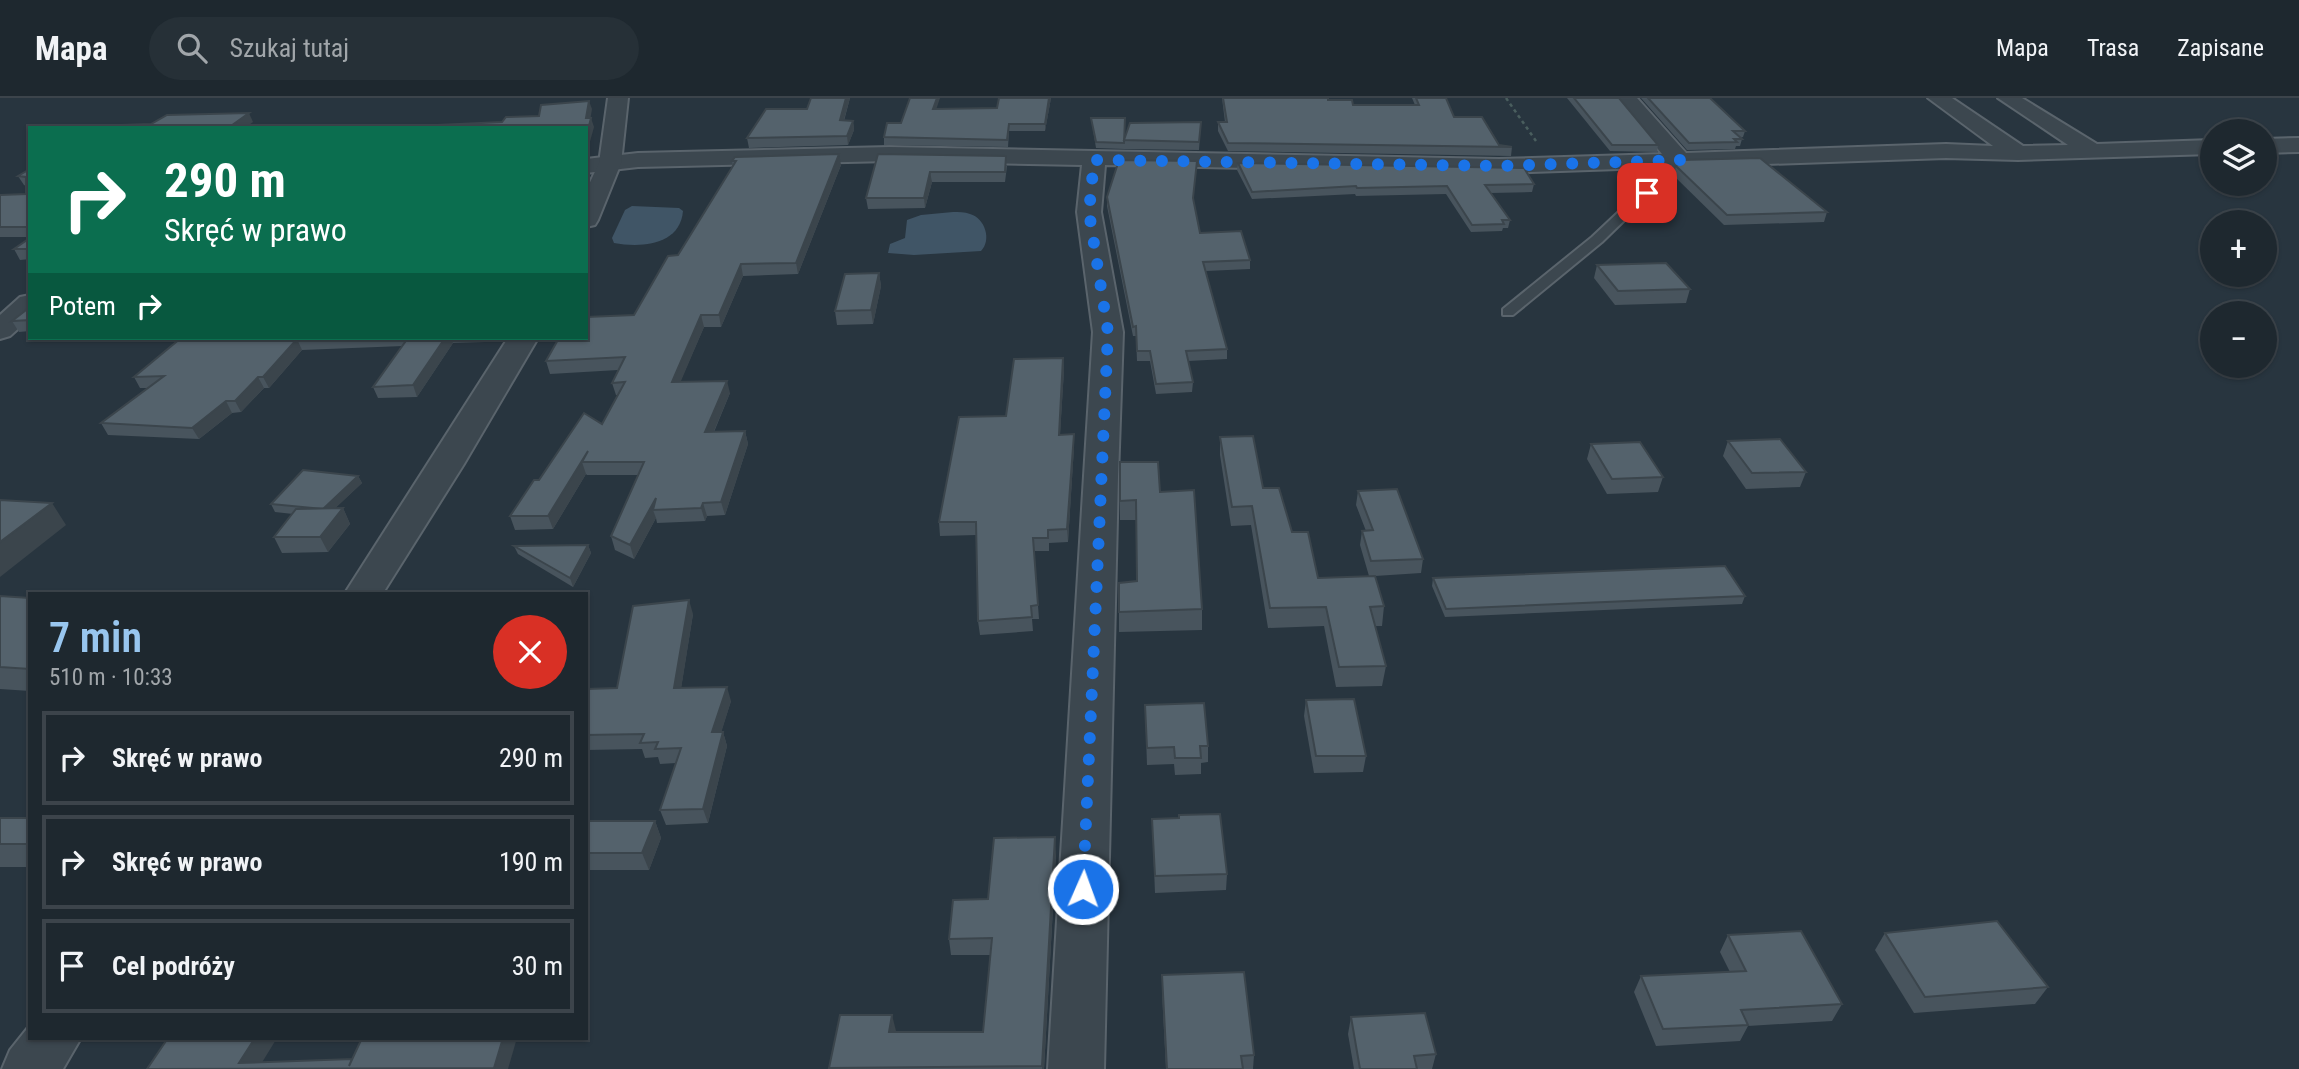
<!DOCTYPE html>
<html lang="pl">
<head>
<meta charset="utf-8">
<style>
	:root { --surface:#1e282f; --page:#263037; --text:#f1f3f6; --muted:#a1a6aa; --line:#3c444b; --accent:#98c6ef }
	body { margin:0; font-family:"Roboto Condensed",sans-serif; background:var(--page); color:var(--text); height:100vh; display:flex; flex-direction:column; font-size:26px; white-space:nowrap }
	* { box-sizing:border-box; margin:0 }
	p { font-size:23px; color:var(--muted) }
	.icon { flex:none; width:38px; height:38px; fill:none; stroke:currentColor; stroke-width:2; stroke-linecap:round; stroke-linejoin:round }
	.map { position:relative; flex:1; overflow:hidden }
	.sheet { position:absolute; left:28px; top:494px; width:560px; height:448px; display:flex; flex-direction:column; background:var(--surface); border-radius:0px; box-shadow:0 2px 5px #0004,0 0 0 2px var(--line) }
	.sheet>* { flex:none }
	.top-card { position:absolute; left:28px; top:28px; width:560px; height:214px; border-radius:0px; box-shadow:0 2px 5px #0004,0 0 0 2px var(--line); background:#0b6e4f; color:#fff; overflow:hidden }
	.buttons { position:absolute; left:2200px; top:21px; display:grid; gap:14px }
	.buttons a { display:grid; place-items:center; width:77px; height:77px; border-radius:50%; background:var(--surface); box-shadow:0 2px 5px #0004,0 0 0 2px var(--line); font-size:35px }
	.pin { position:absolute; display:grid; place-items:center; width:60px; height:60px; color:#fff; margin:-30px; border-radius:14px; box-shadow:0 4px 10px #0006 }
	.me { position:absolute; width:77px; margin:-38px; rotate:2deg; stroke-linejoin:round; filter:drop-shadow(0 0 5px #0008) }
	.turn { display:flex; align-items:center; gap:24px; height:147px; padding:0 21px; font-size:32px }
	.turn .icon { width:91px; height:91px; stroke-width:2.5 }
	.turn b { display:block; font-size:49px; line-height:60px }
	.then { display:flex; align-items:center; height:66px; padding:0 21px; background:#0003; gap:14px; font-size:26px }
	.round { display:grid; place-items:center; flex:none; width:74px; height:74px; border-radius:37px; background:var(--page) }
	.overview { display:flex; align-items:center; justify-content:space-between; height:119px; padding:0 21px }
	h1 { font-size:42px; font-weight:600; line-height:52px; color:var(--accent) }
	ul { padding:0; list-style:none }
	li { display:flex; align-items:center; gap:21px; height:94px; margin:0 14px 10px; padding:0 7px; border:4px solid var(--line); border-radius:0px }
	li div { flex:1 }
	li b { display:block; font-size:26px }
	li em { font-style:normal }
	header { display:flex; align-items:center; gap:42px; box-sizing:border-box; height:98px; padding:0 35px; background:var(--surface); border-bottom:2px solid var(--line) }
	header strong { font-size:33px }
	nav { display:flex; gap:38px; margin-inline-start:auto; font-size:24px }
	.search { width:490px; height:63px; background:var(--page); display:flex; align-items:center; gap:18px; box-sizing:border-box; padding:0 24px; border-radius:38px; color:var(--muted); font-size:26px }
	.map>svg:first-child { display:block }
	.water { fill:#405566 }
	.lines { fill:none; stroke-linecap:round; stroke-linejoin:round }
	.service-casing { stroke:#5a646c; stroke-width:4 }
	.minor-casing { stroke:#5a646c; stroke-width:4 }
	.tertiary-casing { stroke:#5a646c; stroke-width:4 }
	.path { stroke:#4a5e5e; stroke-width:2.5; stroke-dasharray:3.5 3.5; stroke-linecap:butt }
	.service { fill:#3c474f; fill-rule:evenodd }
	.minor { fill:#3c474f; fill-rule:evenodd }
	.tertiary { fill:#3c474f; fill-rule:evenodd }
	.wall { fill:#48545d }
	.shaded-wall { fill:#3b454c }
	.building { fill:#54626c; stroke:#3b454c; stroke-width:2 }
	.route { stroke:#1a73e8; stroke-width:12; stroke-dasharray:0 21.6 }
</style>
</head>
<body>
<header>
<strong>Mapa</strong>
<div class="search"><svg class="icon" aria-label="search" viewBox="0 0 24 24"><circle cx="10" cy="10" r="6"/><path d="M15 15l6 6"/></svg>Szukaj tutaj</div>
<nav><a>Mapa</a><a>Trasa</a><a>Zapisane</a></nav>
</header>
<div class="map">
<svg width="2299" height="971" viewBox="0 0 2299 971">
	<rect width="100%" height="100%" fill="#28353f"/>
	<g class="water">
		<path d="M632,108L679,110L683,113C680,147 642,150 614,145L612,140L625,112Z"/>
		<path d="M953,114C958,114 965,114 970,116C985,120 992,142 981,153L914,157L888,155L890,146L905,140L907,122L921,117Z"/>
	</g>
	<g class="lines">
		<defs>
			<polygon id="service" points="1676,60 1686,62 1602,144 1513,217 1503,217 1503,211 1592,139"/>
			<g id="minor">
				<polygon points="1616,0 1637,0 1686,55 1946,46 1993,48 1928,0 1952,0 2023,48 2068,47 1998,0 2022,0 2097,46 2212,42 2212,56 2018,62 1946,60 1499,75 1105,67 1101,114 1123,234 1118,378 1104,971 1048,971 1084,378 1093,234 1077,114 1082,67 890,63 638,69 586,75 586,61 638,55 890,49 1499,61 1662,56"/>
				<polygon points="2299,40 2299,54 2264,55 2264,41"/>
				<polygon points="30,197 30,220 10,238 0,241 0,217 20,199"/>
			</g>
			<g id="tertiary">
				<polygon points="608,0 628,0 621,65 598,122 595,127 586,129 586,93 599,65"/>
				<polygon points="508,240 538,240 464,366 383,495 345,495"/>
				<polygon points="30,927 30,940 81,940 63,971 2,971 10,952"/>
			</g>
		</defs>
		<use href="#service" class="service-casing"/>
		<use href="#minor" class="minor-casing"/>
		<use href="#tertiary" class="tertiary-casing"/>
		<polyline class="path" points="1506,0 1536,43"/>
		<use href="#service" class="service"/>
		<use href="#minor" class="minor"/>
		<use href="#tertiary" class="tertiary"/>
	</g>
	<g class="wall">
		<polygon points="811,0 850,0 844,23 853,23 854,32 848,47 749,50 747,40 807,11"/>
		<polygon points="1051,0 1045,33 1009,33 1008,49 884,47 884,39 901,25 936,11 997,10"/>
		<polygon points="1222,0 1328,0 1328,2 1353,7 1415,7 1412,0 1446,0 1454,19 1499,47 1512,49 1511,58 1228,53 1218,33 1218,24 1225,24"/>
		<polygon points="1567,0 1619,0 1658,47 1657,54 1610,53"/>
		<polygon points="1641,0 1710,0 1745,33 1743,39 1740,40 1742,41 1740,48 1736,48 1735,51 1687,52"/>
		<polygon points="1091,20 1124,42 1201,24 1199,52 1124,51 1124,46 1124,51 1096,50"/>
		<polygon points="878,56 1007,68 1005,84 932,84 925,110 868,111 866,100"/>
		<polygon points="732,63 841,67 798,176 743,178 721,229 704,229 680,284 730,295 714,334 745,333 748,346 725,417 707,418 705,423 657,425 656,420 634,461 615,452 611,438 638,377 587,377 586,376 553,431 515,432 510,418 539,382 602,326 618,297 616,297 612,285 618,272 550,276 546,263 634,217 678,157 733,68"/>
		<polygon points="1238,65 1534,86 1532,94 1490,95 1510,122 1508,130 1503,130 1502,133 1471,134 1446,96 1356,98 1355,96 1252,101 1237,72"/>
		<polygon points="1676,68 1827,114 1824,124 1724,127 1674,78"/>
		<polygon points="30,71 30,139 0,139 0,97 26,96 26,88 24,87 18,78"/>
		<polygon points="1196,71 1193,102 1200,135 1250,162 1250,171 1206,173 1227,251 1227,261 1188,263 1193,284 1192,294 1156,296 1150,263 1137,263 1136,238 1133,238 1107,108 1107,99"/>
		<polygon points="30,140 30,161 20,162 14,151"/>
		<polygon points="1597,167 1690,191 1686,205 1615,207 1594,180"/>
		<polygon points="879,175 881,188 873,226 837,227 835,213"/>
		<polygon points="30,209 30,233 19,234 12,223"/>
		<polygon points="179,240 488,240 485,244 453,245 417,299 378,300 373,289 403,248 302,252 269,290 264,290 241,314 232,315 199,341 108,337 101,325 148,290 140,290 134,279 179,241"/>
		<polygon points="1063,260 1064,272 1060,337 1074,349 1068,444 1049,445 1049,453 1034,453 1039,521 1032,521 1033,533 980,537 978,523 976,437 940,438 939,424 1006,318"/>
		<polygon points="1220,339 1263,390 1292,434 1318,480 1369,478 1360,447 1362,433 1366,433 1356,407 1358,393 1423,461 1421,475 1375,478 1384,508 1382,528 1375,528 1386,568 1382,588 1336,589 1324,528 1268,530 1251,427 1231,428 1220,357"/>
		<polygon points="1728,343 1806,374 1800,389 1746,391 1723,358"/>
		<polygon points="1591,346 1663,379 1658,394 1607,396 1587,361"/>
		<polygon points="1120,364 1160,394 1202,511 1202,532 1119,534 1119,485 1137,483 1136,422 1120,422"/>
		<polygon points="358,378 362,385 335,410 343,410 350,426 328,454 282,455 274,439 293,416 275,414 271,406"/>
		<polygon points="588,447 591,455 573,489 518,456 514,448"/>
		<polygon points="1433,480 1745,498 1742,506 1445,519 1432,488"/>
		<polygon points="0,498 30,500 30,593 0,591"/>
		<polygon points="693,516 681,590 731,603 721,634 723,634 727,648 708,725 666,727 660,712 676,665 660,666 658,659 645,660 642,651 586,652 586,591 617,590"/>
		<polygon points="1306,602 1366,658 1363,674 1314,675 1304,618"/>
		<polygon points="1145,607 1208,648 1208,664 1201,665 1201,676 1175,677 1174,666 1147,667"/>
		<rect x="0" y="720" width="30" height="49"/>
		<polygon points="1152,721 1227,776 1226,792 1155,795"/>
		<polygon points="586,723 655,723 661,740 649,772 586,772"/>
		<polygon points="1056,756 1044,971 829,971 829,970 983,934 991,857 951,857 949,841 988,801"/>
		<polygon points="1885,835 2048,889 2035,906 1914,915 1875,852"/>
		<polygon points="1728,837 1842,906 1832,923 1748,928 1740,943 1656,948 1634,894 1641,878 1730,874 1720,854"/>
		<polygon points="1162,877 1254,957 1253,971 1166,971 1162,894"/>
		<polygon points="1351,919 1436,956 1432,971 1354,971 1348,936"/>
	</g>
	<g class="shaded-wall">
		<polygon points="846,0 850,0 841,32 840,22"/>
		<polygon points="937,0 940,0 934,18 933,11"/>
		<polygon points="1049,0 1051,0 1045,33 1045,26"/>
		<polygon points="589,3 592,11 589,29 586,20"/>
		<polygon points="249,15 253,24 245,30 228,30"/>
		<polygon points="591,20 594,29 586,58 586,40"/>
		<polygon points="853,23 854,32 848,47 847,38"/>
		<polygon points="839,56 841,67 798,176 796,165"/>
		<polygon points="930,74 932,84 925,110 924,100"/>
		<polygon points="741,166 743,178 721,229 719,217"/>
		<polygon points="879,175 881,188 873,226 871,212"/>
		<polygon points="701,217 704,229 675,297 672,284"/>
		<polygon points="445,240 450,240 453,245 417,299 413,287"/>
		<polygon points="297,241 302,252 269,290 263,279"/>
		<polygon points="1063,260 1064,272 1059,349 1059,337"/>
		<polygon points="258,279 264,290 241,314 235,303"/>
		<polygon points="727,283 730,295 708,347 705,334"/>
		<polygon points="226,303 232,315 199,341 192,330"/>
		<polygon points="745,333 748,346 725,417 721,404"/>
		<polygon points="1074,336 1074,349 1068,444 1067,431"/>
		<polygon points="588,353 582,364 586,376 553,431 548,418"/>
		<polygon points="358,378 362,385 326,419 322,411"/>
		<polygon points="656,400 653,412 656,420 634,461 630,447"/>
		<polygon points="52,405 66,427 0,479 0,444"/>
		<polygon points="703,405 707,418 705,423 701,410"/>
		<polygon points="343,410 350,426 328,454 320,439"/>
		<polygon points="588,447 591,455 573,489 570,480"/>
		<polygon points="689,502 693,516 679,604 674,590"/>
		<polygon points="727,589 731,603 717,648 712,634"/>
		<polygon points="723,634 727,648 708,725 703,711"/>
		<polygon points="655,723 661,740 649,772 642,755"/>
		<polygon points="1055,739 1056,756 1044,971 1042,971"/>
		<polygon points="892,917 896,933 892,950 889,934"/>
		<polygon points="255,940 277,940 258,971 239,965"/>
		<polygon points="503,940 517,940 508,971 494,971"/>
	</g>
	<g class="building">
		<polygon points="811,0 846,0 840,22 853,23 847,38 747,40 766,11 807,11"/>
		<polygon points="910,0 937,0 933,11 997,10 999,0 1049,0 1045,26 1009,26 1007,42 884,39 887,25 901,25"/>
		<polygon points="1223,0 1328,0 1328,2 1352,2 1353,7 1419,7 1416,0 1446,0 1454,19 1482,19 1499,47 1512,49 1228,45 1218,24 1227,24"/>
		<polygon points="1574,0 1619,0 1658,47 1612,47"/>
		<polygon points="1648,0 1710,0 1745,33 1733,33 1742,41 1734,41 1737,44 1689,45"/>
		<polygon points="589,3 586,20 591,20 586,40 586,30 372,30 502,24 506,19 539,18 541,7"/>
		<polygon points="249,15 228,30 116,30 121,27 151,26 167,17"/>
		<polygon points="1091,20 1125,20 1124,45 1096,44"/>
		<polygon points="1201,24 1199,44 1124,42 1130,25"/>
		<polygon points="839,56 796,165 741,166 719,217 701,217 672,284 727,283 705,334 745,333 721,404 703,405 701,410 653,412 656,400 630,447 611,438 644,364 582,364 588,353 548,418 510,418 534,382 539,382 584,315 602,326 625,284 612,285 625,259 546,263 559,240 586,240 586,219 634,217 668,158 678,157 736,63 732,63 735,59"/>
		<polygon points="878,56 1006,58 1005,74 930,74 924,100 866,100"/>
		<polygon points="1760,60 1827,114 1727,117 1676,68 1682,62"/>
		<polygon points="1119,62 1197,63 1193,100 1200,135 1241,133 1250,162 1203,164 1227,251 1186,253 1193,284 1156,286 1150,253 1137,253 1136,228 1133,229 1107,99"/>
		<polygon points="1238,65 1524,70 1534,86 1485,87 1510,122 1502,122 1504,126 1472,127 1447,88 1357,90 1356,88 1252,94"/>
		<polygon points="30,71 30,129 0,129 0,97 26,96 26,79 18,78"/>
		<polygon points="30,140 30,151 14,151"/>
		<polygon points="1666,165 1690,191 1618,193 1597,167"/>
		<polygon points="879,175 871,212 835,213 845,176"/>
		<polygon points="30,209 30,222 12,223"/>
		<polygon points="181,240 324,240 297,241 263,279 258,279 235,303 226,303 192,330 101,325 164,278 134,279"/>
		<polygon points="408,240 445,240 413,287 373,289"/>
		<polygon points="1063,260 1059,337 1074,336 1067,431 1048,432 1048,440 1033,440 1038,507 1031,508 1032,519 978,523 976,424 939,424 959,319 1006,318 1014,261"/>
		<polygon points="1253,338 1263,390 1279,390 1292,434 1308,434 1318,480 1375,478 1384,508 1370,509 1386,568 1339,569 1326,509 1270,510 1252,408 1232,409 1220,339"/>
		<polygon points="1780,341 1806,374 1752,375 1728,343"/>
		<polygon points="1640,344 1663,379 1612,381 1591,346"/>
		<polygon points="1120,364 1158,364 1160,394 1194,392 1202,511 1119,514 1119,485 1137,483 1136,402 1120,403"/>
		<polygon points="303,372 358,378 323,411 271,406"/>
		<polygon points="1397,391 1423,461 1371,463 1362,433 1373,432 1358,393"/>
		<polygon points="0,402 52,405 0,444"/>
		<polygon points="343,410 320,439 274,439 296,411"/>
		<polygon points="588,447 570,480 514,448"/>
		<polygon points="1725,468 1745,498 1446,511 1433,480"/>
		<polygon points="0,498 30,500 30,571 0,569"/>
		<polygon points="689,502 674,590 727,589 712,634 723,634 703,711 660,712 681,650 655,651 658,644 640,645 644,636 586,637 586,591 617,590 633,508"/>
		<polygon points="1354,601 1366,658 1316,658 1306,602"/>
		<polygon points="1204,605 1208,648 1200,648 1201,660 1175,660 1174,649 1147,650 1145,607"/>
		<polygon points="1220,716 1227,776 1155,778 1152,721 1179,720 1179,717"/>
		<rect x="0" y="720" width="30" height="26"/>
		<polygon points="586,723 655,723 642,755 586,755"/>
		<polygon points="1055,739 1042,968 829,970 840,917 892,917 889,934 983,934 992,840 949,841 953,802 988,801 994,740"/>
		<polygon points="1997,823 2048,889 1925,899 1885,835"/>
		<polygon points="1801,833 1842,906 1741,912 1748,927 1663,931 1641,878 1746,873 1728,837"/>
		<polygon points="1244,874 1254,957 1241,958 1243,971 1167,971 1162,877"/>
		<polygon points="1425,915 1436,956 1414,958 1417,971 1360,971 1351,919"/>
		<polygon points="168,940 255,940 239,965 352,961 349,968 362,940 503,940 494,970 147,971"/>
	</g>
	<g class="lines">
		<polyline class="route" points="1083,791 1108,234 1089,114 1094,62 1499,68 1680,62 1647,95"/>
	</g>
</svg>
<div class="buttons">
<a><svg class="icon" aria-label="layers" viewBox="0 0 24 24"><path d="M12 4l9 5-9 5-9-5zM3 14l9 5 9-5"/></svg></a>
<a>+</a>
<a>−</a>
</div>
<div class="pin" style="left:1647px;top:95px;background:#d93025"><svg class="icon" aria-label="arrive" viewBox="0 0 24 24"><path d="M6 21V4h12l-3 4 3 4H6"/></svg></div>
<svg class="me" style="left:1083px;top:791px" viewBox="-20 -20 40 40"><circle r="17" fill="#1a73e8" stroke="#fff" stroke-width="3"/><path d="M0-11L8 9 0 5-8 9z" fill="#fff"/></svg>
<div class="top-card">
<div class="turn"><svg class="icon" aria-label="right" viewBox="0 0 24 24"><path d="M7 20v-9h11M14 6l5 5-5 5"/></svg><div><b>290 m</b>Skręć w prawo</div></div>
<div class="then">Potem<svg class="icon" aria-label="right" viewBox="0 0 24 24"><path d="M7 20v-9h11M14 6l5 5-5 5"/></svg></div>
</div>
<section class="sheet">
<div class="overview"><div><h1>7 min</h1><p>510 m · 10:33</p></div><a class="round" style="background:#d93025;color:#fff"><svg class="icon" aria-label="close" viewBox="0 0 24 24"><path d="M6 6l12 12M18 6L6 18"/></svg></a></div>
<ul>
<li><svg class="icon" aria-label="right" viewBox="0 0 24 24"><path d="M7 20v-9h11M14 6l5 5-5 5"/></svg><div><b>Skręć w prawo</b></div><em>290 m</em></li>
<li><svg class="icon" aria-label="right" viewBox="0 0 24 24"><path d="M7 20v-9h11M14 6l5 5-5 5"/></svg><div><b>Skręć w prawo</b></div><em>190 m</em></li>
<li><svg class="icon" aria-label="arrive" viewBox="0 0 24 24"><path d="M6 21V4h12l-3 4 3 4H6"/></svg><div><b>Cel podróży</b></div><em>30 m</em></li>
</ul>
</section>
</div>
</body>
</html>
